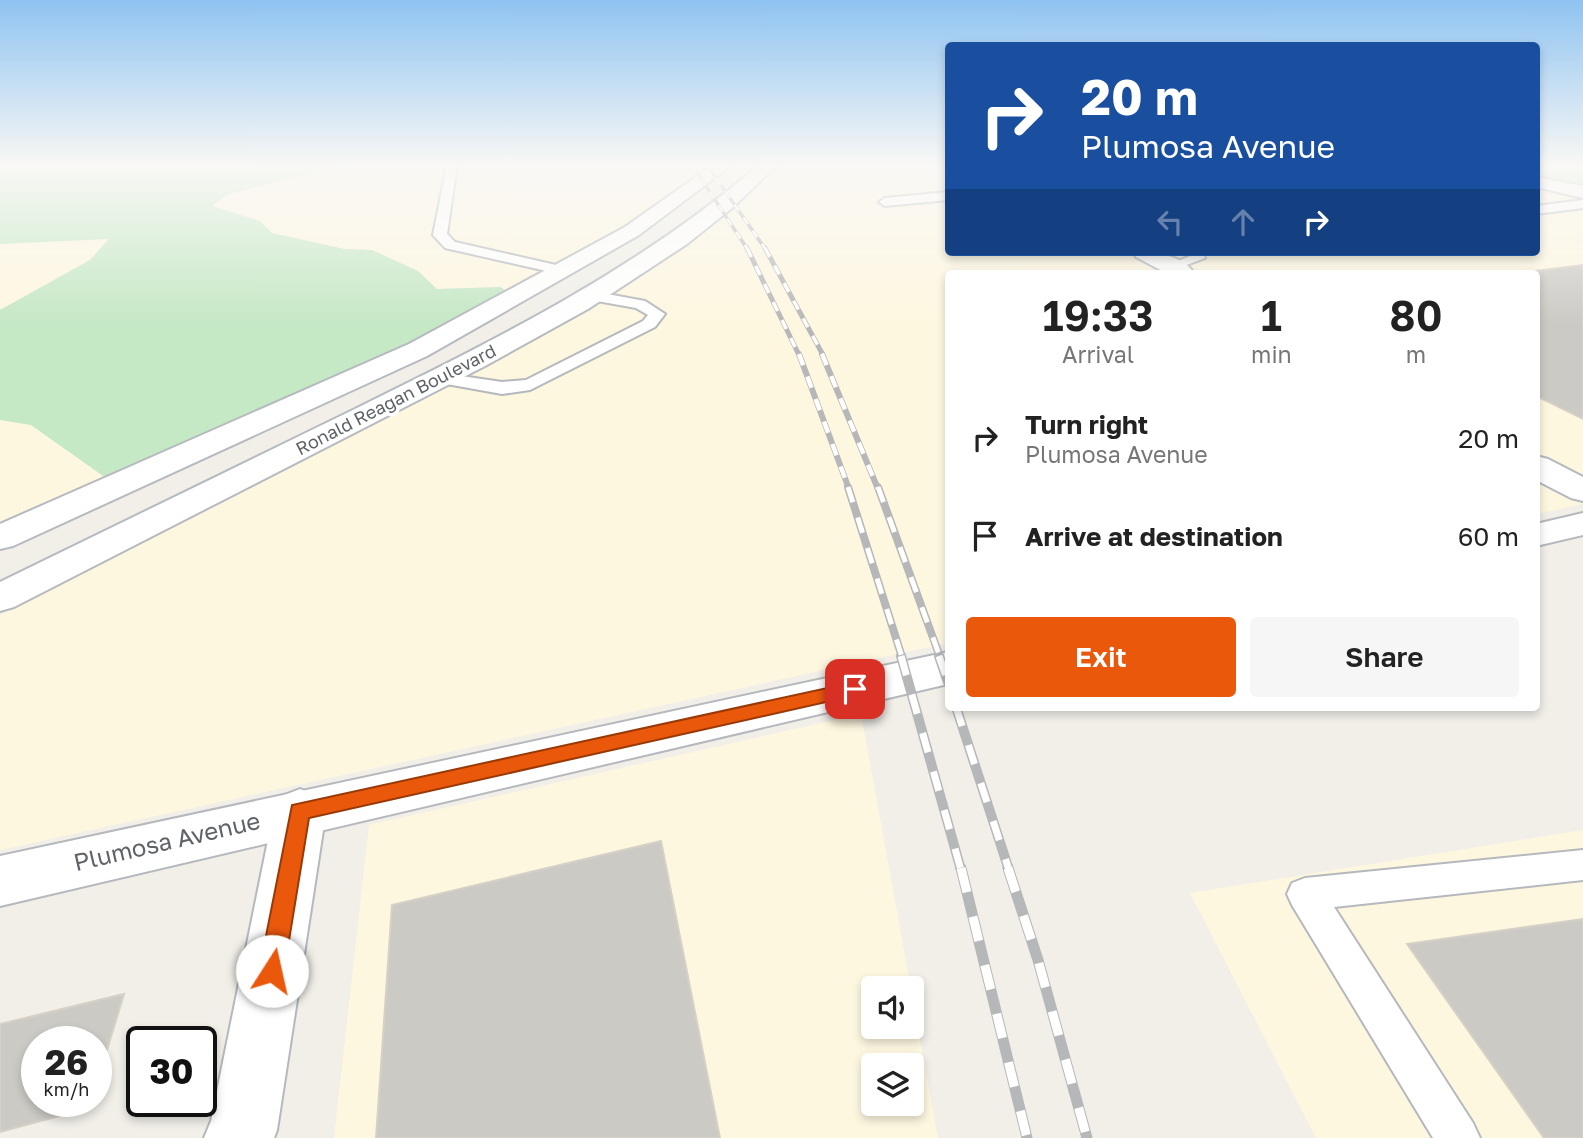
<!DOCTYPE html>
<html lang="en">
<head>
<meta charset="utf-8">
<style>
	:root { --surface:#fff; --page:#f6f6f6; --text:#222; --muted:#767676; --accent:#ea580c }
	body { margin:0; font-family:"Golos Text",sans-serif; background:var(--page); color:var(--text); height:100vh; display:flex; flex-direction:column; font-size:26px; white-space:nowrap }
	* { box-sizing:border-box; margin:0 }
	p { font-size:23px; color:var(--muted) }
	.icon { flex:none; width:38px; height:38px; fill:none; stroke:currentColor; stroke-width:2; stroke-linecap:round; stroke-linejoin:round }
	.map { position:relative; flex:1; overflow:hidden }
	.side { position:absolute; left:945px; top:270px; width:595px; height:441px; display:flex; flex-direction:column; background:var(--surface); border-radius:7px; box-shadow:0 4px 10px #0003 }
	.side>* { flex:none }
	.banner { position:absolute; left:945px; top:42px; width:595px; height:214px; border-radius:7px; box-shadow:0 4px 10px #0003; background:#1a4fa0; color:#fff; overflow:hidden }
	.buttons { position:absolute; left:861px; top:976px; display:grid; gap:14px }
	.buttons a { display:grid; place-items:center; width:63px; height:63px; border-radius:7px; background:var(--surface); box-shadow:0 4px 10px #0003; font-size:35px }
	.speed { position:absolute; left:21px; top:1026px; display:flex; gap:14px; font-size:35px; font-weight:700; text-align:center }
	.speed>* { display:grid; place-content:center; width:91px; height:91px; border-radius:50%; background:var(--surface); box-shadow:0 4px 10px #0003; line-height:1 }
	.speed small { font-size:18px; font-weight:400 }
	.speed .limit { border:4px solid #111; border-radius:10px; background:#fff; color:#111 }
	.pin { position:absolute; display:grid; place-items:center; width:60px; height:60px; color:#fff; margin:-30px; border-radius:14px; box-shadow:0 4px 10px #0006 }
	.me { position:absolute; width:77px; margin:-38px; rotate:10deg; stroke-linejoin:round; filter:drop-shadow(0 0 5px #0008) }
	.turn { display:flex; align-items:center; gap:24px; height:147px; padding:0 21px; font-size:32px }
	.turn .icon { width:91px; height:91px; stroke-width:2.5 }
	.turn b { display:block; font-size:49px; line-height:60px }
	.lanes { display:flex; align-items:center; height:66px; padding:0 21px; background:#0003; justify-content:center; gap:35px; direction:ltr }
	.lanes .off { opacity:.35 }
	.eta { display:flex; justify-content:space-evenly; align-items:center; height:119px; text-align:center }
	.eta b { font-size:42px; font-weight:600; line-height:49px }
	.action { display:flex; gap:14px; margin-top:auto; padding:14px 21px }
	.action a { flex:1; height:80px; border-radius:7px; background:var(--accent); color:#fff; font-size:28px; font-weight:600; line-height:80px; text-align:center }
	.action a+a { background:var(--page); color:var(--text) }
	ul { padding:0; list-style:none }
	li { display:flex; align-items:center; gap:21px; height:98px; padding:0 21px }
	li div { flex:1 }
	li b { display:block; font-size:26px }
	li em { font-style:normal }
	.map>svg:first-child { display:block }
	.commercial { fill:#fef7e0; fill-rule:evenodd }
	.green { fill:#c5e8c5 }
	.building { fill:#cccac5; stroke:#d6d1c6; stroke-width:2 }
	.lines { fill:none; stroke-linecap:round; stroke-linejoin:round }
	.service-casing { stroke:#b5b8bc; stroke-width:4 }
	.minor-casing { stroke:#b5b8bc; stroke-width:4 }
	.tertiary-casing { stroke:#b5b8bc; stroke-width:4 }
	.secondary-casing { stroke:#b6babf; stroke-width:4 }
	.service { fill:#fff; fill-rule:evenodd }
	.minor { fill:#fff; fill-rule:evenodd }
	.tertiary { fill:#fff; fill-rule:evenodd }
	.secondary { fill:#fff; fill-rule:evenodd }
	.rail-far5-casing { stroke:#b6b7b8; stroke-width:3.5 }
	.rail-far4-casing { stroke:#b6b7b8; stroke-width:5 }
	.rail-far3-casing { stroke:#b6b7b8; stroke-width:6 }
	.rail-far2-casing { stroke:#b6b7b8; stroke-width:8 }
	.rail-far1-casing { stroke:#b6b7b8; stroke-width:10 }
	.rail-casing { stroke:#b6b7b8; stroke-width:11 }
	.rail-far5 { stroke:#fff; stroke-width:2.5; stroke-dasharray:8; stroke-linecap:butt }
	.rail-far4 { stroke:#fff; stroke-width:3.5; stroke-dasharray:10; stroke-linecap:butt }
	.rail-far3 { stroke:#fff; stroke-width:4.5; stroke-dasharray:12; stroke-linecap:butt }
	.rail-far2 { stroke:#fff; stroke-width:5; stroke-dasharray:16; stroke-linecap:butt }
	.rail-far1 { stroke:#fff; stroke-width:7; stroke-dasharray:20; stroke-linecap:butt }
	.rail { stroke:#fff; stroke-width:9; stroke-dasharray:25; stroke-linecap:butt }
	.route { fill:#ea580c; stroke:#983908; stroke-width:2 }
	.labels { text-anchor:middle; stroke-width:7; stroke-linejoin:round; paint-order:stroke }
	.far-street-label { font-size:18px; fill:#5f6368; stroke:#fff }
	.near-street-label { font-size:24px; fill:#5f6368; stroke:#fff }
</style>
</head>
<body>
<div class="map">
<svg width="1583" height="1138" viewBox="0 0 1583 1138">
	<rect width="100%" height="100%" fill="#f1efe8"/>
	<g class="commercial">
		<polygon points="342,165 712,165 620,229 507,292 501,287 437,289 418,271 372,250 344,249 272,233 260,221 211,206 229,194"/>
		<polygon points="781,165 948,165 948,252 1129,252 1168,273 948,273 948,643 0,850 0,615 503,358 604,300 693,240 746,200"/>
		<polygon points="1537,185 1583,195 1583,478 1537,453 1536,273 1199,273 1159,252 1536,252"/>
		<polygon points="109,238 90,260 0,310 0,244"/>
		<polygon points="0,420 31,425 106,478 0,525"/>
		<polygon points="1536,478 1583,504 1537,514"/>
		<path d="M861,714L911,989H873V1027H912V995L938,1138H334L369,825ZM873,1066H912V1104H873Z"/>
		<polygon points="1583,830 1583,1138 1316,1138 1190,893"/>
	</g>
	<g class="green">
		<polygon points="0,165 342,165 229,194 212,206 260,221 272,233 344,249 372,250 418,271 437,289 501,287 507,292 407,345 106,478 31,425 0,420 0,310 90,260 109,239 0,244"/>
		<polygon points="1537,165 1549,165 1583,173 1583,186 1537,175"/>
	</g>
	<g class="building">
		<polygon points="1583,265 1583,419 1536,396 1536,271"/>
		<polygon points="661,841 720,1138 376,1138 392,905"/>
		<polygon points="1583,919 1583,1138 1544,1138 1407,944"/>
		<polygon points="124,994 96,1086 96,1041 37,1041 37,1101 91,1102 85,1109 0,1132 0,1024"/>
	</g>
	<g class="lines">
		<defs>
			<g id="service">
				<polygon points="447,165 457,165 447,234 455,242 569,268 571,271 569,274 564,275 445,248 433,235"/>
				<polygon points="948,192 948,200 885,206 879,202 885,198"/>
				<polygon points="1583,200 1583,208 1536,214 1536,206"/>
				<polygon points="1189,252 1203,252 1205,258 1171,271 1164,267 1190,256"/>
				<polygon points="591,291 645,301 665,314 655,327 530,390 502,394 441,383 432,378 441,373 502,382 526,380 643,321 648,315 636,308 586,299 583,296"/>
				<polygon points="1583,850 1583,880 1334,907 1473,1123 1480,1138 1433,1138 1292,905 1287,894 1292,883 1305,878"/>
			</g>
			<g id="minor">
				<polygon points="1536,177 1583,186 1583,198 1536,187"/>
				<polygon points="300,789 318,796 326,811 277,1130 274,1138 204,1138 211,1121 274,811 282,796"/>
			</g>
			<g id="tertiary">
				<path d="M1133,252C1154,252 1181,254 1194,273H1166L1136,257Z"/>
				<polygon points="1536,456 1548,459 1583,477 1583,501 1571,498 1536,480"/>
				<polygon points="1583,513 1583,535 1536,546 1536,524"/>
				<polygon points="948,652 948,684 0,906 0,856"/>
			</g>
			<g id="secondary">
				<polygon points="713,165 732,165 639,235 427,356 13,546 0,549 0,524 409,344 625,227"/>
				<path d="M759,165H777L732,208L687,244L588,309L485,366L14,607L0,611V582C119,524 238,466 357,408C499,338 638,269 759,165Z"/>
			</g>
		</defs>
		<use href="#service" class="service-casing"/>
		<use href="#minor" class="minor-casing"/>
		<use href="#tertiary" class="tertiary-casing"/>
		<use href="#secondary" class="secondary-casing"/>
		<use href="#service" class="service"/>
		<use href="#minor" class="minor"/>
		<use href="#tertiary" class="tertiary"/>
		<use href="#secondary" class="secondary"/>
		<defs>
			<g id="rail-far5">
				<polyline points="692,165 748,250"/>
				<polyline points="707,165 766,250"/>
			</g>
			<g id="rail-far4">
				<polyline points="747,248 799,355"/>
				<polyline points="765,248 823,355"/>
			</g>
			<g id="rail-far3">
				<polyline points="799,354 849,489"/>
				<polyline points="822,354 878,489"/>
			</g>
			<g id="rail-far2">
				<polyline points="848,487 902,657"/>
				<polyline points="878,487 940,657"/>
			</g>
			<g id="rail-far1">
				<polyline points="901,656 961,870"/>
				<polyline points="939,656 948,682"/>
				<polyline points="956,707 1009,870"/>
			</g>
			<g id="rail">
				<polyline points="961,868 1027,1138"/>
				<polyline points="1008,868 1038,960 1087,1138"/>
			</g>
		</defs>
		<use href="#rail-far5" class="rail-far5-casing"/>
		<use href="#rail-far4" class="rail-far4-casing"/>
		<use href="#rail-far3" class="rail-far3-casing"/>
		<use href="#rail-far2" class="rail-far2-casing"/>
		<use href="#rail-far1" class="rail-far1-casing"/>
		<use href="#rail" class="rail-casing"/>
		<use href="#rail-far5" class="rail-far5"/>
		<use href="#rail-far4" class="rail-far4"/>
		<use href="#rail-far3" class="rail-far3"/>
		<use href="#rail-far2" class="rail-far2"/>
		<use href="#rail-far1" class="rail-far1"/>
		<use href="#rail" class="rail"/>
	</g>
	<linearGradient id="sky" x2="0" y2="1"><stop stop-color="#8fc3f1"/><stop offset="0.51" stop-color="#f9f8f5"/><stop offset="1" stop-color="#f9f8f5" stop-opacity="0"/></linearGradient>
	<rect width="1583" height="324" fill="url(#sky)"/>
	<polygon class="route" points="855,682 862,684 864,689 862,694 309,818 284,971 280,979 272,983 263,979 259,971 292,805"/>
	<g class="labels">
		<g class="far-street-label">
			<text transform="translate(396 400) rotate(-27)" y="6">Ronald Reagan Boulevard</text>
		</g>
		<g class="near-street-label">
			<text transform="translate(167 842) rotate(-13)" y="8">Plumosa Avenue</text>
		</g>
	</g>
</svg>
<div class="buttons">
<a><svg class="icon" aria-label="sound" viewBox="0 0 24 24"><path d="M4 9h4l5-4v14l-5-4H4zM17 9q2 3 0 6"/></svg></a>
<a><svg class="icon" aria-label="layers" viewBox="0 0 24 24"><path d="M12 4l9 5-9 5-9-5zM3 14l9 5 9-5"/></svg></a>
</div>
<div class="speed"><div>26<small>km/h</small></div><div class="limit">30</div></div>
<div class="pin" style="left:855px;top:689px;background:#d93025"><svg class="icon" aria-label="arrive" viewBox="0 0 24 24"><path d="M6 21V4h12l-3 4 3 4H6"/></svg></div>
<svg class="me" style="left:272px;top:971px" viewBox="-20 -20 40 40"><circle r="19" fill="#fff"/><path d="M0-13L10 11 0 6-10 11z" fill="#ea580c"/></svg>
<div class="banner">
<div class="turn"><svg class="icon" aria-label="right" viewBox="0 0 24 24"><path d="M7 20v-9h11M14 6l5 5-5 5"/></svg><div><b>20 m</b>Plumosa Avenue</div></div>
<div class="lanes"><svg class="icon off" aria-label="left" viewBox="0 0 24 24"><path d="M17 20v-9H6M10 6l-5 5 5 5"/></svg><svg class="icon off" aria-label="ahead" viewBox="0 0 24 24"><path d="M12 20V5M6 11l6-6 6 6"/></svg><svg class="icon" aria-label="right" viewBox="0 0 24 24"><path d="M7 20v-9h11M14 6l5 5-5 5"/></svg></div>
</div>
<section class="side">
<div class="eta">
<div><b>19:33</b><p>Arrival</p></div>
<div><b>1</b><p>min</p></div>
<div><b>80</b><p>m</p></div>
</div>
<ul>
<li><svg class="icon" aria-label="right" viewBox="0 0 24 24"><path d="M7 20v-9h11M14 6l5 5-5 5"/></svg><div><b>Turn right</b><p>Plumosa Avenue</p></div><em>20 m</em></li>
<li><svg class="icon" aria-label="arrive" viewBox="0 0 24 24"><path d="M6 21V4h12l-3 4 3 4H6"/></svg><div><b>Arrive at destination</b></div><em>60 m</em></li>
</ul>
<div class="action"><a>Exit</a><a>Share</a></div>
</section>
</div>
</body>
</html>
